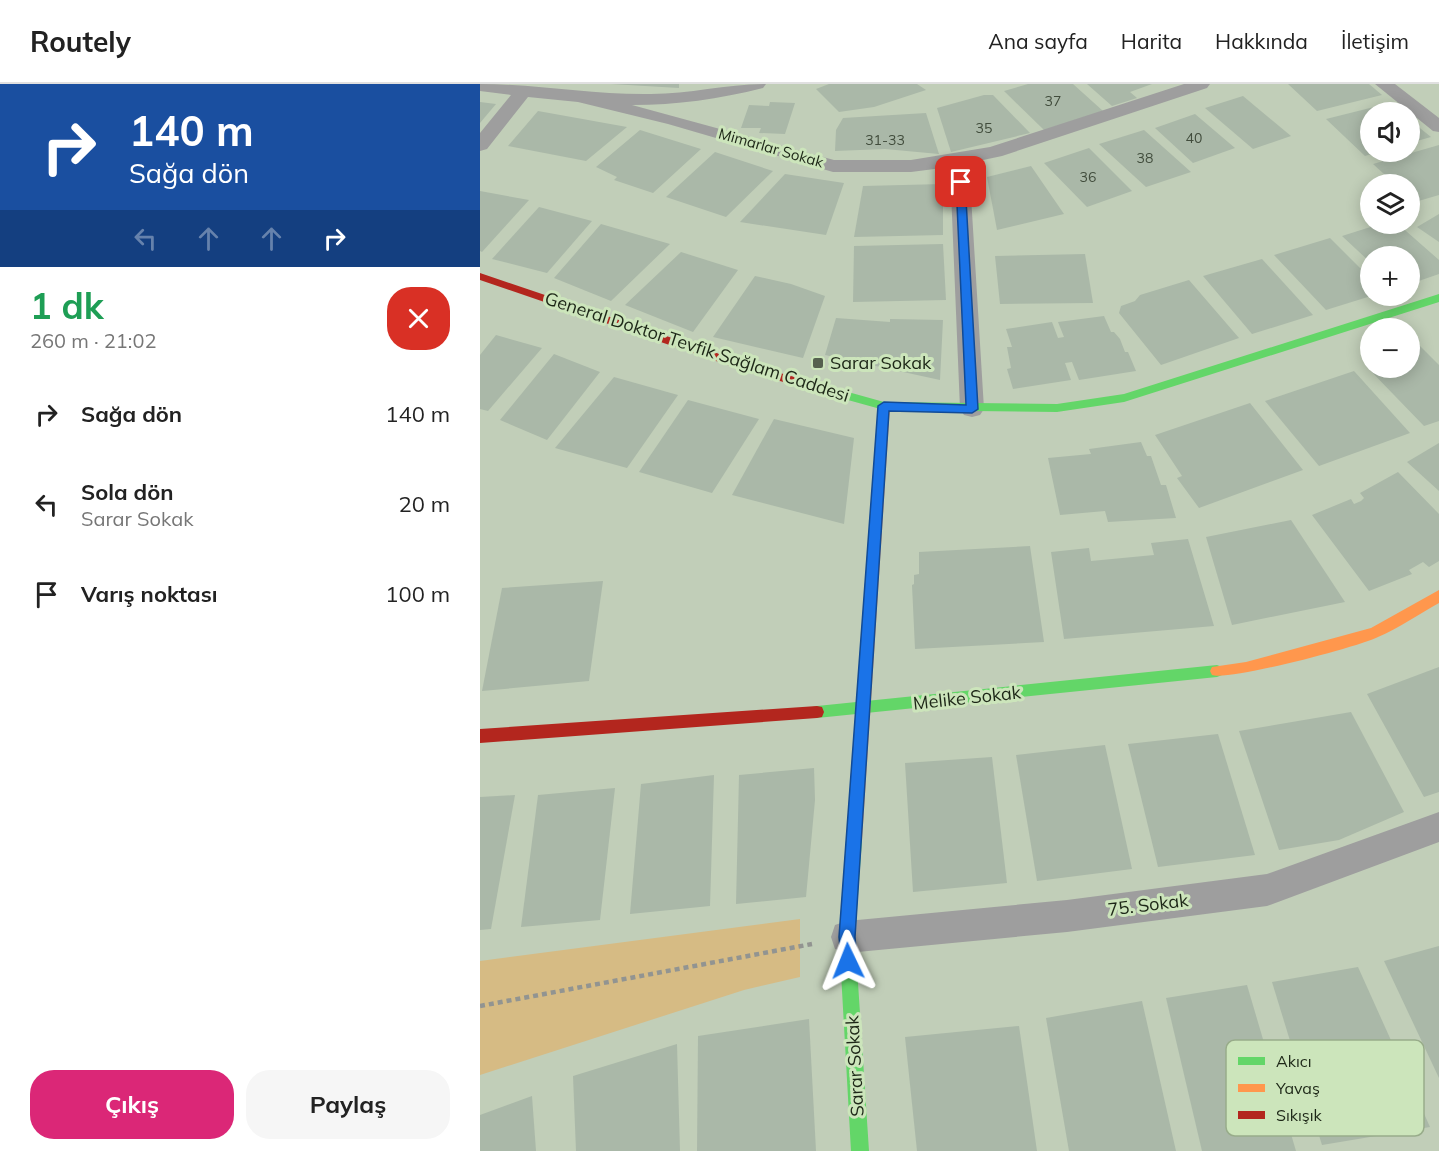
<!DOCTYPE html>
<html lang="tr">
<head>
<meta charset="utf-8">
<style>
	:root { --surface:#fff; --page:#f6f6f6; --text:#222; --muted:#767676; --line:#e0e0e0; --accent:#db2777 }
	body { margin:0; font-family:Mulish,sans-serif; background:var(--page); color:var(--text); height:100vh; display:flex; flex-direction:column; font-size:22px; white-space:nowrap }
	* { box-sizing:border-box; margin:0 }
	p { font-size:20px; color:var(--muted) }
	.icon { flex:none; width:33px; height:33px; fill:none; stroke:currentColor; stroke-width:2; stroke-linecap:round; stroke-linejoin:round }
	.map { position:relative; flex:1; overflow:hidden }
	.panel { display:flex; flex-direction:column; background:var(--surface); width:480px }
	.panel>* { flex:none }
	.hud { background:#1a4fa0; color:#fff; overflow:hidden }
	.tools { position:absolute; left:880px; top:18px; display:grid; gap:12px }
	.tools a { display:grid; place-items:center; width:60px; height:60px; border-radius:50%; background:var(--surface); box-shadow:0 3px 15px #0003; font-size:30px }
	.pin { position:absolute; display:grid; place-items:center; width:51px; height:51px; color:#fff; margin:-26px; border-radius:12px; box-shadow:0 3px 9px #0006 }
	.me { position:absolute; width:66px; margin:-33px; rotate:358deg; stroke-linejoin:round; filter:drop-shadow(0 0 4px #0008) }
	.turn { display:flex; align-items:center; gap:21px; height:126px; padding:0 30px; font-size:27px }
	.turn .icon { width:78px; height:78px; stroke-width:2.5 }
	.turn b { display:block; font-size:42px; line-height:51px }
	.lanes { display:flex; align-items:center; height:57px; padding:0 30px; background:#0003; justify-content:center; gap:30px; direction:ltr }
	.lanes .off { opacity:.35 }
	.round { display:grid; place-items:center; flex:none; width:63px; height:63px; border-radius:24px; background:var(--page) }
	.summary { display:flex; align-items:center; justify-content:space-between; height:102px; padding:0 30px }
	h1 { font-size:36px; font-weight:700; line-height:45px; color:#1e9e55 }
	.cta { display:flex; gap:12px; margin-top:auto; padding:12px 30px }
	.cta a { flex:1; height:69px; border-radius:24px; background:var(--accent); color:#fff; font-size:24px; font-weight:700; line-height:69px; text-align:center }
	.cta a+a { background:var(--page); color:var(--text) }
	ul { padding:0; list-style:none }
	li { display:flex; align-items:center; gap:18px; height:90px; padding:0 30px }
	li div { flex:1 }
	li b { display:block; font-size:22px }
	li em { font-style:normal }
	header { display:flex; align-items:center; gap:36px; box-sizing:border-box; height:84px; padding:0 30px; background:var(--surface); border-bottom:2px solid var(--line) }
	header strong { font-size:28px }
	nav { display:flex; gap:33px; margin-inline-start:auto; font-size:21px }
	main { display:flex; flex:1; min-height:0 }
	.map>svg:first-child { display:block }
	.green { fill:#d6bb84 }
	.building { fill:#aab8a8 }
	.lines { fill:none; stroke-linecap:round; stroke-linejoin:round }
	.path { stroke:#929491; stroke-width:4.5; stroke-dasharray:5 4; stroke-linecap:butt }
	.street { fill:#9e9e9e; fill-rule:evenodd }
	.fast { fill:#63d668; fill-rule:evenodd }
	.slow { fill:#ff974d; fill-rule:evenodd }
	.jam { fill:#b3261e; fill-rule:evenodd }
	.route { fill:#1a73e8; stroke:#114b97; stroke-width:1.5 }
	.poi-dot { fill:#56614f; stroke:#cce5bb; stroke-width:2 }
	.labels { text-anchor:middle; stroke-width:6; stroke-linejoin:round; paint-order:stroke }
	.far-number-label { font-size:14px; fill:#414c3c }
	.far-street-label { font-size:15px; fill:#1d2717; stroke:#cce5bb }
	.street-label { font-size:18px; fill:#1d2717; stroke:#cce5bb }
	.poi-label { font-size:18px; fill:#1d2717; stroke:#cce5bb; text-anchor:start }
	.key { fill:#cce5bb; stroke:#98ac8a; stroke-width:1.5 }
	.key-label { font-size:16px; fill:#1d2717 }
</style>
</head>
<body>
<header>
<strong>Routely</strong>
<nav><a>Ana sayfa</a><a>Harita</a><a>Hakkında</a><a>İletişim</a></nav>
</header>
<main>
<section class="panel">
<div class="hud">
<div class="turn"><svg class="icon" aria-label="right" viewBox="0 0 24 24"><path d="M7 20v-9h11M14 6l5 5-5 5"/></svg><div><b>140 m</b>Sağa dön</div></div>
<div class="lanes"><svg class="icon off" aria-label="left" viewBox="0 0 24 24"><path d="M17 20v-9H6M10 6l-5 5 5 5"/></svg><svg class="icon off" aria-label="ahead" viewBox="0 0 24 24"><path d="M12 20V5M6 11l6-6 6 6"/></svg><svg class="icon off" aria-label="ahead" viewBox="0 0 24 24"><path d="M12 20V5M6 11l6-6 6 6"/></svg><svg class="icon" aria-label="right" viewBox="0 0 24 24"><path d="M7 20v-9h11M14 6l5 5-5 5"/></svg></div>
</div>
<div class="summary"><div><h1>1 dk</h1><p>260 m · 21:02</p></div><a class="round" style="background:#d93025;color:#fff"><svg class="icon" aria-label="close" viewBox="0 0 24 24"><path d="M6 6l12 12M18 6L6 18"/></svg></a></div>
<ul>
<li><svg class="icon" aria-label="right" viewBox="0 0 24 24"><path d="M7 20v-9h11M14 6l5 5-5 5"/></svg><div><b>Sağa dön</b></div><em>140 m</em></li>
<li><svg class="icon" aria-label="left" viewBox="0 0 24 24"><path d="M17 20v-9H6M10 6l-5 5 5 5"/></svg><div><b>Sola dön</b><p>Sarar Sokak</p></div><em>20 m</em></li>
<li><svg class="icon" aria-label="arrive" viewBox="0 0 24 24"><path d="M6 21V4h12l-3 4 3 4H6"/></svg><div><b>Varış noktası</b></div><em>100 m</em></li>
</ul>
<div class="cta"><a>Çıkış</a><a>Paylaş</a></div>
</section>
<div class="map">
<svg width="959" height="1067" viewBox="0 0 959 1067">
	<rect width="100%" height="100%" fill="#c1ceb8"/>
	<polygon class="green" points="320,835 320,893 264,906 0,991 0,877"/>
	<g class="building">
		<polygon points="131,0 199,0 199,4"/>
		<polygon points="349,0 437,0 446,6 394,23 359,28 336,5"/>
		<polygon points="548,0 593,0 623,27 564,46 524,7"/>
		<polygon points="607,0 672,0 650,8 657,14 632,22"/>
		<polygon points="808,0 889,0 902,11 837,27"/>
		<polygon points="504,11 513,11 550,49 471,68 457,24"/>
		<polygon points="763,12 811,52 773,65 725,24"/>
		<polygon points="0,18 16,20 0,39"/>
		<polygon points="290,18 315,19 305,50 279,49 281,44 261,44 269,21 289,22"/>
		<polygon points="910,19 922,28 891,28 891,68 898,68 885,72 846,35"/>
		<polygon points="58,27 147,43 106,77 28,62"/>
		<polygon points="446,29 459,70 405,65 355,67 356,46 363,34"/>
		<polygon points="715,30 755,64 713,79 675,44"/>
		<polygon points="930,36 951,53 930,59"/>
		<polygon points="160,46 221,65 173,109 134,96 137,93 116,83"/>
		<polygon points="664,46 711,88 666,103 619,60"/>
		<polygon points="959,61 959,111 935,118 930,114 930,100 915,100 893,80"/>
		<polygon points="609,64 652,107 607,123 564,79"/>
		<polygon points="235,68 293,87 246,133 186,113"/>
		<polygon points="551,82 584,130 517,146 507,93"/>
		<polygon points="305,90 364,99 346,151 260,138"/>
		<polygon points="463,100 463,151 374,153 383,102"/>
		<polygon points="0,107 49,116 2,168 0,167"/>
		<polygon points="59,123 112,137 67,189 12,175"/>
		<polygon points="959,130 959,158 937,143"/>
		<polygon points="121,140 190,160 131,217 74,194"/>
		<polygon points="900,140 918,140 959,176 959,190 930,200 930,172 891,172 891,179 862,152"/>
		<polygon points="850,154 891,195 891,212 846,226 794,171"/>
		<polygon points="463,160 466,216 373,218 374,162"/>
		<polygon points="201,168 258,186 213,248 145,221"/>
		<polygon points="605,170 613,219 520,220 515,172"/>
		<polygon points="782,175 833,231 772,250 723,192"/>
		<polygon points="275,192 311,200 345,212 323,274 233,253"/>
		<polygon points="709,196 759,254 681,281 639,229 641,222 655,217 660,211"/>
		<polygon points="624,232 631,248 634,248 640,255 645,268 648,268 656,287 599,296 592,278 585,279 591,296 533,305 527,285 531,284 527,263 532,263 526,245 572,238 578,254 584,253 578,238"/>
		<polygon points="356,234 410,238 410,235 463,236 460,296 345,271"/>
		<polygon points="16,251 62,264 8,327 0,325 0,271"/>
		<polygon points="940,262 959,281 959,337 944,342 885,281 891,279 891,284 930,284 930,265"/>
		<polygon points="74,270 120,288 67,356 20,336"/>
		<polygon points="874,287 930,349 839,382 785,317"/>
		<polygon points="134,293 198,311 147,384 75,364"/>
		<polygon points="208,316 279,335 232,409 159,388"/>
		<polygon points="770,319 823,386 719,424 697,394 702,392 675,351"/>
		<polygon points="294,335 374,354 364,440 252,411"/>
		<polygon points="661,358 667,372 671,372 681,401 686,401 696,434 628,438 625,427 580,431 568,374 611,370 609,365"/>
		<polygon points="959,359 959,407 927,378"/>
		<polygon points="918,388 959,430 959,477 949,483 943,478 929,486 932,490 889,507 832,431 871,415 874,420 881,417 884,414 880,409"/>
		<polygon points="811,436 865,518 752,541 726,453"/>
		<polygon points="708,455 734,542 584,555 571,468 609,464 611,477 674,471 671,459"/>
		<polygon points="550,462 564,558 435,565 432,501 434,500 434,491 439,490 439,468"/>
		<polygon points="123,497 109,597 2,607 22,504"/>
		<polygon points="959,583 959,708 944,713 887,610"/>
		<polygon points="871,628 924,728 859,756 799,766 759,647"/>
		<polygon points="738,650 775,771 678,783 648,660"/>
		<polygon points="625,661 652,785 557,797 536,671"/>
		<polygon points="512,673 527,799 433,808 425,679"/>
		<polygon points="334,684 335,716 326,813 256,820 259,691"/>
		<polygon points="234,691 230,822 150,830 161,700"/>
		<polygon points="135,704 120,836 41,843 58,711"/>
		<polygon points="35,711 11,845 0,846 0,713"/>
		<polygon points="959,862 959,994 904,877"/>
		<polygon points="878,883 950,1043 842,1061 792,898"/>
		<polygon points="767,901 816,1067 722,1067 686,914"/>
		<polygon points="662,917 696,1067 589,1067 566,934"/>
		<polygon points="329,935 336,1067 217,1067 218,952"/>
		<polygon points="539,942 557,1067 437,1067 425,953"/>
		<polygon points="197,960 200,1067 96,1067 93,992"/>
		<polygon points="52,1012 56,1067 0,1067 0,1031"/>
	</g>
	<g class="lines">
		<polyline class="path" points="0,922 332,860"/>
		<g class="street">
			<path d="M0,0C57,0 113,11 171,10C210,10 247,0 286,0L283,4C239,15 197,21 152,21L354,76H431L510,63L704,0H730L727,4L522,72L489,79L504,325L500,331L492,333L484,331L480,325L470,83L431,88H353L188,40L98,18L48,13L7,65L0,67V49L31,11L0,7Z"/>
			<polygon points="895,0 915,0 959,34 959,48 953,47"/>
			<polygon points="959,728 959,758 787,822 587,848 367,869 355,865 351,853 355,841 367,837 587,816 787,790"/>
		</g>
		<g class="fast">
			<polygon points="959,210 959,218 644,318 577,328 404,326 321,303 319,300 325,296 404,318 577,320 644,310"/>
			<polygon points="737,581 742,583 744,587 742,591 737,593 337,634 332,633 330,628 332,623 337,622"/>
			<polygon points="374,748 379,751 382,756 375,853 389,1067 371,1067 359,853 366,756 369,751"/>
		</g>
		<g class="slow">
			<polygon points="404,318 410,322 382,756 379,761 374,764 369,761 366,756 398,322"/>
			<path d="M959,506V519C939,530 919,544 898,553C878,563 749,597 732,591L730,587L732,583L766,578L891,544Z"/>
		</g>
		<g class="jam">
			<polygon points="0,189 275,282 329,297 331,300 325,304 268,288 0,196"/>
			<polygon points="337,622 342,623 344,628 342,633 337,634 0,659 0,645"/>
		</g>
	</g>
	<polygon class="route" points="481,95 485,98 498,325 492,329 409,327 375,853 377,877 374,883 368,885 362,883 359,853 398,322 404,318 486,321 476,98"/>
	<rect class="poi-dot" x="332" y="273" width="12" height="12" rx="3"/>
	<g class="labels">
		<g class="far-number-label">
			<text x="573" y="22">37</text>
			<text x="504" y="49">35</text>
			<text x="714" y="59">40</text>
			<text x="405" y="61">31-33</text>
			<text x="665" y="79">38</text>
			<text x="608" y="98">36</text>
		</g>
		<g class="far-street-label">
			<text transform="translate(291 64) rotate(16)" y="5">Mimarlar Sokak</text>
		</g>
		<g class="street-label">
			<text transform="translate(217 263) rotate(18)" y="6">General Doktor Tevfik Sağlam Caddesi</text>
			<text transform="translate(487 614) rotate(-6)" y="6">Melike Sokak</text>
			<text transform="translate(668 821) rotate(-7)" y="6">75. Sokak</text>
			<text transform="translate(375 982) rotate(-93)" y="6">Sarar Sokak</text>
		</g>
		<g class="poi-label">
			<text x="350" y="285">Sarar Sokak</text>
		</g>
	</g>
	<rect x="746" y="956" width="198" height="96" rx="9" class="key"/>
	<rect x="758" y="973" width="27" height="8" fill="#63d668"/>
	<rect x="758" y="1000" width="27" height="8" fill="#ff974d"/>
	<rect x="758" y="1027" width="27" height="8" fill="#b3261e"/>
	<g class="key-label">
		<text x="796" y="983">Akıcı</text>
		<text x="796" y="1010">Yavaş</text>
		<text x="796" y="1037">Sıkışık</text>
	</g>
</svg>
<div class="tools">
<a><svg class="icon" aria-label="sound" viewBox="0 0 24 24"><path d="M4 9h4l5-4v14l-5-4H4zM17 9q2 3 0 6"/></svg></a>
<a><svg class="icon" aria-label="layers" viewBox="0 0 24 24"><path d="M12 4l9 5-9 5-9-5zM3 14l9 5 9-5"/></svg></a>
<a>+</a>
<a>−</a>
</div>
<div class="pin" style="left:481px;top:98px;background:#d93025"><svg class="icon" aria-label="arrive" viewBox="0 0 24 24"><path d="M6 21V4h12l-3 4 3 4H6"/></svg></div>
<svg class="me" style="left:368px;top:877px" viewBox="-20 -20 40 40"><path d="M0-17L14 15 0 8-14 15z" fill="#1a73e8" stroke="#fff" stroke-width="4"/></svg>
</div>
</main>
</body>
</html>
